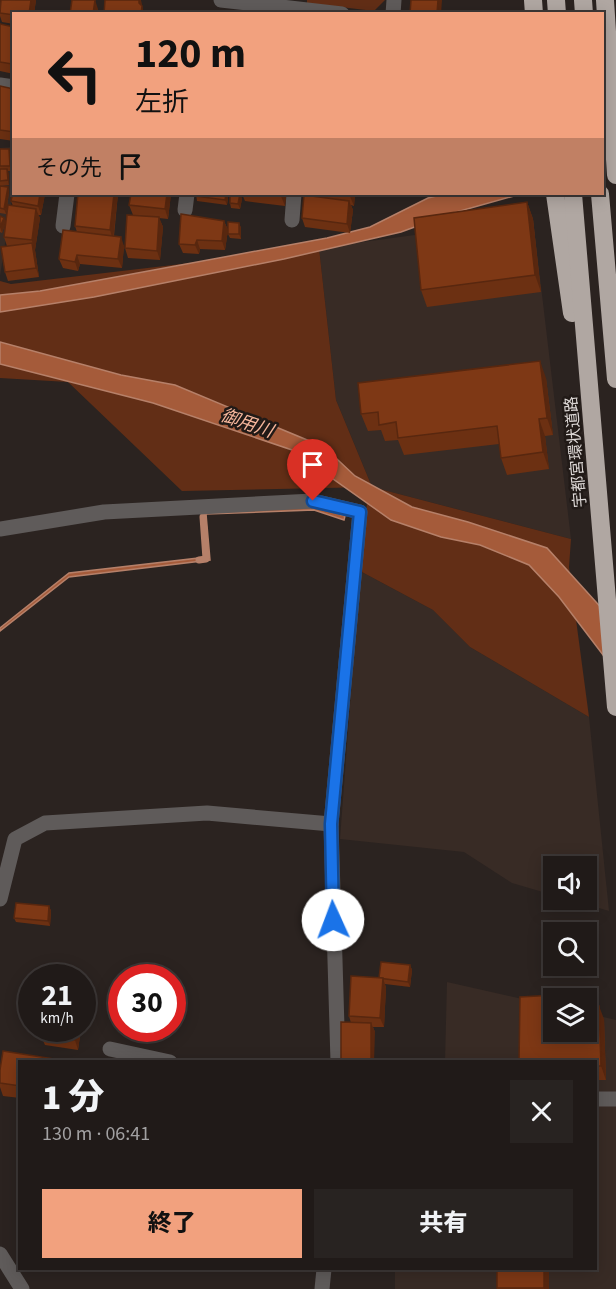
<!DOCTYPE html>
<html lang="ja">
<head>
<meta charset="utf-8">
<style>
	:root { --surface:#201a18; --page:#282321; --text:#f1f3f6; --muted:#a2a1a2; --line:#3d3837; --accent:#f2a17e }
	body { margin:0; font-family:"Source Sans 3","Noto Sans JP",sans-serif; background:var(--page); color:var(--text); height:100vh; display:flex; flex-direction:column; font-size:22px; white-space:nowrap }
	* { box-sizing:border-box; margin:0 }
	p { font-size:20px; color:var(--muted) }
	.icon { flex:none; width:33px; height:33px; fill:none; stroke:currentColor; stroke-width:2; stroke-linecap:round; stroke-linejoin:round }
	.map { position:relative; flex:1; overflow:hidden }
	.details { position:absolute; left:18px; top:1060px; width:579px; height:210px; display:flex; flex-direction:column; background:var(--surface); border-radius:0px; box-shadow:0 3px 15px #0003,0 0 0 2px var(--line) }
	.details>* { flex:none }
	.top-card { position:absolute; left:12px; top:12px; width:592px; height:183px; border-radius:0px; box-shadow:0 3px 15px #0003,0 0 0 2px var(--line); background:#f2a17e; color:#111; overflow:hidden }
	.buttons { position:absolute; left:543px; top:856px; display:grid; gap:12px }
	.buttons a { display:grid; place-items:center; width:54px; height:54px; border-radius:0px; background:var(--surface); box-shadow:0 3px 15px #0003,0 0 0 2px var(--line); font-size:30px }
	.speed { position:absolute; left:18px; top:964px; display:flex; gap:12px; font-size:30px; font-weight:700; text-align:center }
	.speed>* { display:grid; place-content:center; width:78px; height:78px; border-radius:50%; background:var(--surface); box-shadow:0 3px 15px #0003,0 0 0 2px var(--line); line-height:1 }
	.speed small { font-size:15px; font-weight:400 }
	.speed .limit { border:9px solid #d22; background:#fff; color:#111 }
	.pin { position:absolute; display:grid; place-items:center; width:51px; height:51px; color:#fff; margin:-62px -26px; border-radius:50% 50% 50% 0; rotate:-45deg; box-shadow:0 0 6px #0007 }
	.pin .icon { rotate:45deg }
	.me { position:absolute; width:66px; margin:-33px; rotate:358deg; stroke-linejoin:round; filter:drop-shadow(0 0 4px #0008) }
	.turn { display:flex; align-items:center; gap:21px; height:126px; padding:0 24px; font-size:27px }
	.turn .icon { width:78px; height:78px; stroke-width:2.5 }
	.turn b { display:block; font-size:42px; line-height:51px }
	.then { display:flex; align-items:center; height:57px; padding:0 24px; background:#0003; gap:12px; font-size:22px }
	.round { display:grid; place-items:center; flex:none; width:63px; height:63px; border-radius:0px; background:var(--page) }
	.headline { display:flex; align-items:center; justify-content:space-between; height:102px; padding:0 24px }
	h1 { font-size:36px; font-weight:800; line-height:45px }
	.button { display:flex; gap:12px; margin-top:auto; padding:12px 24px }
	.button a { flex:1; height:69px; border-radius:0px; background:var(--accent); color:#111; font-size:24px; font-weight:800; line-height:69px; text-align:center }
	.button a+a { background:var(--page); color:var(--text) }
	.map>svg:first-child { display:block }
	.built { fill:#382b25 }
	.green { fill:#622e16 }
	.water { fill:#a55b3a; stroke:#b68069; stroke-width:1.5 }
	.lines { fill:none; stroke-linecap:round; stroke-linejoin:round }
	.stream { stroke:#b68069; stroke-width:7 }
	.minor { stroke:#5f5b5a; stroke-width:15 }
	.highway { stroke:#b0a7a2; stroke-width:18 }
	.wall { fill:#6c3012 }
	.shaded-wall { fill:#58270f }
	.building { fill:#7e3815; stroke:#58270f; stroke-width:1.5 }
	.route-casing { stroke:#114b97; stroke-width:15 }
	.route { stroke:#1a73e8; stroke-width:10 }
	.labels { text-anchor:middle; stroke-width:5; stroke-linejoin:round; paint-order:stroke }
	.street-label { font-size:16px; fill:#ddd8d6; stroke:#211a17 }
	.water-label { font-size:18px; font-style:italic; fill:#f7b79c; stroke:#211a17 }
</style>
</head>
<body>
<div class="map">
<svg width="616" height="1289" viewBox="0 0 616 1289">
	<rect width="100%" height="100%" fill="#2b2320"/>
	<g class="built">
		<polygon points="14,147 13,192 0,276 0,148"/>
		<polygon points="533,219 571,539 372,487 336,400 319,248"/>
		<polygon points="360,571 433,610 470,647 589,717 609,911 572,900 586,900 586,867 554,867 553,895 512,883 464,852 340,839"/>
		<polygon points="447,982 553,1006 554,1032 586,1032 587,1013 616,1020 616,1289 395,1289 395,1269 596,1269 596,1062 445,1062"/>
	</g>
	<g class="green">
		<polygon points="307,0 385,0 374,11 307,3"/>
		<polygon points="319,248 336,400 372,487 571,539 569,567 589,717 470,647 433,610 360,571 367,503 371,487 182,491 68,382 0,378 0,281 11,284"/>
	</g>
	<g class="water">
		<polygon points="445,194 521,194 453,213 401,232 284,259 94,297 0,312 0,295 40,291 327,238 370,227 428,198"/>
		<polygon points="0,342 121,375 175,385 324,447 355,476 412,507 468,522 547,548 616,624 616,672 559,597 529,565 480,545 441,537 391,520 292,450 153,403 0,364"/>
		<polygon points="312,505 345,516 344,520 314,510 206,514 210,560 69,577 0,631 0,628 69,573 207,557 202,511"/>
	</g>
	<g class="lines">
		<polyline class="stream" points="199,560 206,559 203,517"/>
		<g class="minor">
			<polyline points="221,0 342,14"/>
			<polyline points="393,14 394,0"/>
			<polyline points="0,85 14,87"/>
			<polyline points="185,210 187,194"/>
			<polyline points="292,220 294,194"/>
			<polyline points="63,226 67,194"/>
			<polyline points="0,529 104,512 313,501 360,512 331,824 338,1062"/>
			<polyline points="0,899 15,839 45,823 207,813 331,824"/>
			<polyline points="110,1049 170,1062"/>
			<polyline points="596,1099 616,1099"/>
			<polyline points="0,1254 22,1289"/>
			<polyline points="322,1289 324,1269"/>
		</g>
		<g class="highway">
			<polyline points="533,0 534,14"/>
			<polyline points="556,0 557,14"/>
			<polyline points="583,0 584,14"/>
			<polyline points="605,0 616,175"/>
			<polyline points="555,194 572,313"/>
			<polyline points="573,194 616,707"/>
			<polyline points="600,194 616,379"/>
		</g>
	</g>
	<g class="wall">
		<polygon points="36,0 34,14 14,14 14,24 2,22 0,16 0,3"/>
		<polygon points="0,24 14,27 14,74 0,71"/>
		<polygon points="0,86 14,89 14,141 0,139"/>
		<polygon points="0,149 11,154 11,171 8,171 9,185 0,186"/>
		<polygon points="0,186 8,187 9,192 6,214 0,213"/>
		<polygon points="14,194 45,194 41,215 38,215 40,218 35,250 39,277 8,281 5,272 7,246 4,237 5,224 2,233 0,232 0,216 6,221 13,206 11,201"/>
		<polygon points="118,194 114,236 124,246 122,268 80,264 78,271 63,268 59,259 77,232 75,226"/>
		<polygon points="131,194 171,194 168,219 159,218 163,227 160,260 128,258 125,248 152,217 133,215 129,205"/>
		<polygon points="196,194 240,194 242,199 240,209 231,208 230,203 230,195 227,194 228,198 227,205 197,201"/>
		<polygon points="242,194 286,194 285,206 245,201"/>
		<polygon points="303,194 355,194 354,206 351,205 353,210 350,233 305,227 302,218 304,198"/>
		<polygon points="527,202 533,219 541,292 427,307 421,290"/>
		<polygon points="224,221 228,230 225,250 200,249 199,254 183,253 179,244"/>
		<polygon points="239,223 241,228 241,239 230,238 228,234"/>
		<polygon points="546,378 553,435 545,436 549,469 507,475 501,458 499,444 404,455 398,440 385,441 381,430 368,431 361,414"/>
		<polygon points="49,906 51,911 50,926 16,922 14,918"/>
		<polygon points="410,965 412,970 410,987 385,984 386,988 384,1027 373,1027 375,1032 351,1023 349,1016 379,978"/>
		<polygon points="555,995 557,999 554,999 554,1032 604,1019 606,1080 596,1080 596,1062 519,1062"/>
		<polygon points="81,1029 78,1050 45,1045 41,1036"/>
		<polygon points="20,1062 20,1098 3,1096 0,1087 0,1083"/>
		<rect x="497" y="1269" width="52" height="20"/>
	</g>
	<g class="shaded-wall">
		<polygon points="31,0 36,0 34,14 29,14"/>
		<polygon points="95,0 98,9 98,14 93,14"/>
		<polygon points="139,0 141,0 144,14 141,14 139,3"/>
		<polygon points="438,0 442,0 441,14 437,14"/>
		<polygon points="9,149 11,154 11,171 10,166"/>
		<polygon points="7,169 9,174 9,185 8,180"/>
		<polygon points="8,187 9,192 6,214 4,209"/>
		<polygon points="40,194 45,194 41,215 38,206"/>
		<polygon points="114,194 118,194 113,240 110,230"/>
		<polygon points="167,194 171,194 168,219 165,209"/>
		<polygon points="226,194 228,198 227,205 225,200"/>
		<polygon points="240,194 242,199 240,209 238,204"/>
		<polygon points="281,194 286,194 285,206 281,196"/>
		<polygon points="349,194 355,194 354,206"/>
		<polygon points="349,201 353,210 350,233 347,224"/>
		<polygon points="527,202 533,219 541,292 535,275"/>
		<polygon points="36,209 40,218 35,250 39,277 36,268 32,240"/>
		<polygon points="159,217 163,227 160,260 157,251"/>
		<polygon points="4,218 6,222 2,233 0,227"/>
		<polygon points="224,221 228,230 225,250 222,241"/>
		<polygon points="239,223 241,228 241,239 239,234"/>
		<polygon points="121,237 124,246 122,268 118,259"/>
		<polygon points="197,240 200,249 199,254 195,245"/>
		<polygon points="77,255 80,264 78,271 75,262"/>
		<polygon points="540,361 546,378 553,435 547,418"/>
		<polygon points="539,419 545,436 549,469 543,452"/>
		<polygon points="49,906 51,911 50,926 48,921"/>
		<polygon points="410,965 412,970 410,987 408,982"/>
		<polygon points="383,978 386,988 384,1027 380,1018"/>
		<polygon points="83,982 86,991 82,1019"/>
		<polygon points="599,1006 604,1019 606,1080 601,1066"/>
		<polygon points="371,1023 375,1032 374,1062 371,1062"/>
		<polygon points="77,1029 81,1029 78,1050 75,1040"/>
		<rect x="544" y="1269" width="5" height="20"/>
	</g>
	<g class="building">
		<polygon points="1,0 31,0 29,14 14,14 14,15 0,13"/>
		<polygon points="72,0 95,0 93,14 70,14"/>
		<polygon points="105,0 139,0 139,3 142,6 141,14 104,14"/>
		<polygon points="411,0 438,0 437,14 410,14"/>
		<polygon points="0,24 14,27 14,60 12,64 0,62"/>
		<polygon points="0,86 14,89 14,132 0,130"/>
		<polygon points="0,149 9,149 10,166 0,166"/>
		<polygon points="0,169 7,169 8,180 0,181"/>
		<polygon points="0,186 8,187 4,209 0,208"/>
		<polygon points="14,187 14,194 40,194 38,206 11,201"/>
		<polygon points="78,194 114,194 110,230 75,226"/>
		<polygon points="131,194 167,194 165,209 129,205"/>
		<polygon points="196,194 226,194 225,200 195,196"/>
		<polygon points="230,194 240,194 238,204 230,203"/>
		<polygon points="258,194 281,194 281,196"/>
		<polygon points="304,195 349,201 347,224 302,218"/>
		<polygon points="527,202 535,275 421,290 414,218"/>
		<polygon points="8,205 36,209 32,240 4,237"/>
		<polygon points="181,214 224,221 222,241 197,240 195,245 179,244"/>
		<polygon points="127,215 159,217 157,251 125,248"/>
		<polygon points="0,216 4,218 0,227"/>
		<polygon points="228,222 239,223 239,234 228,234"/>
		<polygon points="63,230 121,237 118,259 77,255 75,262 59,259"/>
		<polygon points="32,243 36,268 5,272 1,247"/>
		<polygon points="540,361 547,418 539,419 543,452 501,458 497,426 398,438 396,422 379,425 378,412 361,414 358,383"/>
		<polygon points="16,903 49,906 48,921 14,918"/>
		<polygon points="381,962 410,965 408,982 379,978"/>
		<polygon points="351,976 383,978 380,1018 349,1016"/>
		<polygon points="555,995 555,999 554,999 554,1032 586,1032 586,1006 599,1006 601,1066 596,1066 596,1062 519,1062 520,997"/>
		<polygon points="341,1022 371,1023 371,1062 341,1062"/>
		<polygon points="42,1029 77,1029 75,1040 41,1036"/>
		<polygon points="3,1051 73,1062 20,1062 20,1086 0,1083 0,1070"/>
		<rect x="497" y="1269" width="47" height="19"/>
	</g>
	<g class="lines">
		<defs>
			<polyline id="route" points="313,501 360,512 331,824 333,920"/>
		</defs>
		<use href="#route" class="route-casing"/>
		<use href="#route" class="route"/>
	</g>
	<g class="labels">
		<g class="street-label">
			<text transform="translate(575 452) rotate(-95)" y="6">宇都宮環状道路</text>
		</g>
		<g class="water-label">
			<text transform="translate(247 423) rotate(19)" y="6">御用川</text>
		</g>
	</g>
</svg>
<div class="buttons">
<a><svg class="icon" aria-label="sound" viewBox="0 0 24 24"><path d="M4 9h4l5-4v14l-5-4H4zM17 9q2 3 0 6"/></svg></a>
<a><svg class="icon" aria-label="search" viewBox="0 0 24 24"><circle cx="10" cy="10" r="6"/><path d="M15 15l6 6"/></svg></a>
<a><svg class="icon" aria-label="layers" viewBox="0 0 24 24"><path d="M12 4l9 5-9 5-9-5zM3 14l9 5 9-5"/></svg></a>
</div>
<div class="speed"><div>21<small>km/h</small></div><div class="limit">30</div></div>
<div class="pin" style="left:313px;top:501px;background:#d93025"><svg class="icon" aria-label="arrive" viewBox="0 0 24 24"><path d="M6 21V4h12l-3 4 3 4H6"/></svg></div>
<svg class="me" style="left:333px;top:920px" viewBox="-20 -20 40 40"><circle r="19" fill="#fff"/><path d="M0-13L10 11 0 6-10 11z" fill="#1a73e8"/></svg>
<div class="top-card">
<div class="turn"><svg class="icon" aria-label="left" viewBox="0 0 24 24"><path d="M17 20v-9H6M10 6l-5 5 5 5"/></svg><div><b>120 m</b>左折</div></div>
<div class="then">その先<svg class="icon" aria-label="arrive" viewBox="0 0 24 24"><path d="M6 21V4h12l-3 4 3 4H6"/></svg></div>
</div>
<section class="details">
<div class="headline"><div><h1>1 分</h1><p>130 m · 06:41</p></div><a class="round"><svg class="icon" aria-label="close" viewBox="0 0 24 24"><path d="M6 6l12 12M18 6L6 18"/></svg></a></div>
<div class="button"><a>終了</a><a>共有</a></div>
</section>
</div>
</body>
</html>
